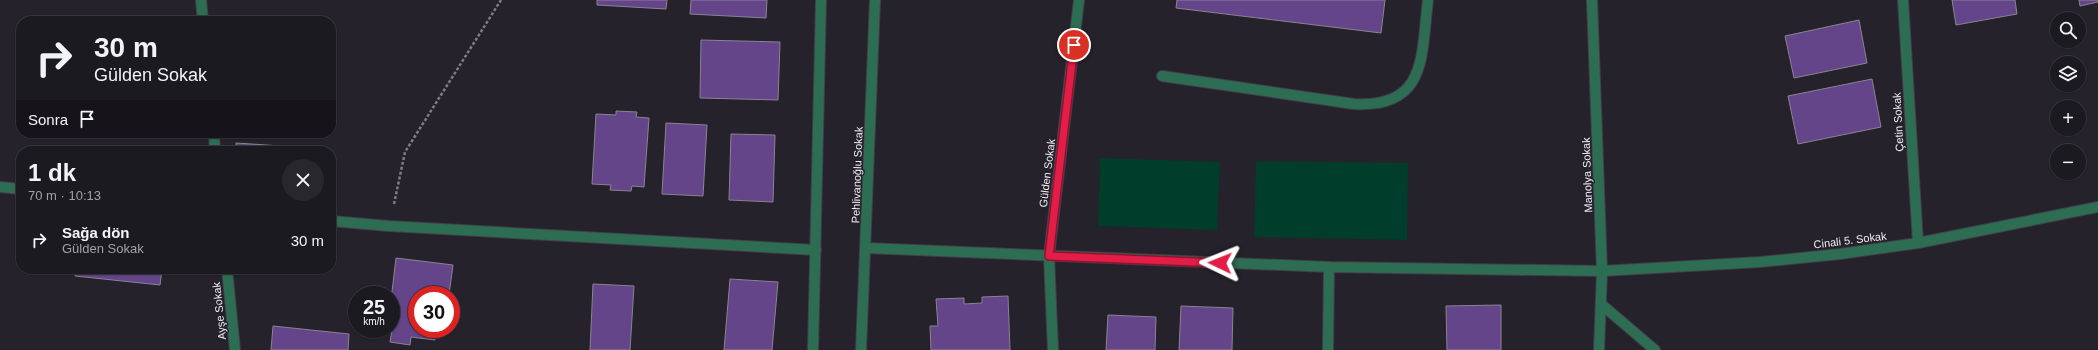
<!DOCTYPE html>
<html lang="tr">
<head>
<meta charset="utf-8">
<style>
	:root { --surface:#1c1a21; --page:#29272e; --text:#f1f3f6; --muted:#a0a1a5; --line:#3a383f }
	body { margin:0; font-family:Helvetica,sans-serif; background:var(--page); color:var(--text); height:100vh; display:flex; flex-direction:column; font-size:15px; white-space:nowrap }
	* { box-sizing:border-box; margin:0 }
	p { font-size:13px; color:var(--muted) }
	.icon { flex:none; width:22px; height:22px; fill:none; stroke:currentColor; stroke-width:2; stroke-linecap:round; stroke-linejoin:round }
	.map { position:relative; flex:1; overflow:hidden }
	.panel { position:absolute; left:16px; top:146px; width:320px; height:128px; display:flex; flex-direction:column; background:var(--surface); border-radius:16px; box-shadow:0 1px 3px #0004,0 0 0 1px var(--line) }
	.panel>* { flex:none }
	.hud { position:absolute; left:16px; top:16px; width:320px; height:122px; border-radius:16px; box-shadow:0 1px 3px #0004,0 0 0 1px var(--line); background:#1c1a21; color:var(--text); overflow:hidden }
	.fabs { position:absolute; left:2050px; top:12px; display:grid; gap:8px }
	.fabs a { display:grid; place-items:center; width:36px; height:36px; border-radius:50%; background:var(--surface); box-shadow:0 1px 3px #0004,0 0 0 1px var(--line); font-size:20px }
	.speed { position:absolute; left:348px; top:286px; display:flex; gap:8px; font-size:20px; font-weight:700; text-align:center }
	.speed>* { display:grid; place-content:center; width:52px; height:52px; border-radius:50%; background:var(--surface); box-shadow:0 1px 3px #0004,0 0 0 1px var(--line); line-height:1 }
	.speed small { font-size:10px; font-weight:400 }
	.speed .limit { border:6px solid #d22; background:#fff; color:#111 }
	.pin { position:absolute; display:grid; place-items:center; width:34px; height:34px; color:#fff; margin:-17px; border:2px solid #fff; border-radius:50%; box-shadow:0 1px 4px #0007 }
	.me { position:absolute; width:44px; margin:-22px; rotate:272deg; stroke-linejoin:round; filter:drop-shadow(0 0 3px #0008) }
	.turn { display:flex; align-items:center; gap:14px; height:84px; padding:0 12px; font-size:18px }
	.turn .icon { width:52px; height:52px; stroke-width:2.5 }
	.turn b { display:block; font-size:28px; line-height:34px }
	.then { display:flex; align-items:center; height:38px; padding:0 12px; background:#0003; gap:8px; font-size:15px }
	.round { display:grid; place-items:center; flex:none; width:42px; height:42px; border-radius:21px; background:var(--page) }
	.headline { display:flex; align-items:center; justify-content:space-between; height:68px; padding:0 12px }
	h1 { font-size:24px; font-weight:700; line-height:30px }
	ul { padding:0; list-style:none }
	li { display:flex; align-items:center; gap:12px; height:52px; padding:0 12px }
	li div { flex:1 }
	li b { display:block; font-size:15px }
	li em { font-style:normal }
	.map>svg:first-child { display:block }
	.green { fill:#003d2a }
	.building { fill:#64458a; stroke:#898491 }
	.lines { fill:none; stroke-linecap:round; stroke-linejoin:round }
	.service-casing { stroke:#423e48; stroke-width:12 }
	.minor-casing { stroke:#423e48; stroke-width:12 }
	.path { stroke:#7f7c85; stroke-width:2.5; stroke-dasharray:3 2; stroke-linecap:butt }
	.service { stroke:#2d6d54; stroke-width:10 }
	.minor { stroke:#2d6d54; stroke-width:10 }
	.route-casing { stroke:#92132f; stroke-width:10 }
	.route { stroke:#e11d48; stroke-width:7 }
	.labels { text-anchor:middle; stroke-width:3; stroke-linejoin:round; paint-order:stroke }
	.street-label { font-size:11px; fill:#eeecf3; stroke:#26222c }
</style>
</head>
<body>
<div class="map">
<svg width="2098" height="350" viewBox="0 0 2098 350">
	<rect width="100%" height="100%" fill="#26222c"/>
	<g class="green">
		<polygon points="1100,158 1220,162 1217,230 1098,226"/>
		<polygon points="1256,161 1408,163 1407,240 1254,237"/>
	</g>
	<g class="building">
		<polygon points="597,0 667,0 666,9 597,5"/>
		<polygon points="691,0 767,0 766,18 690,14"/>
		<polygon points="1177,0 1385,0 1381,33 1176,8"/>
		<polygon points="1952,0 2015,0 2017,14 1956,25"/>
		<polygon points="2079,0 2098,0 2098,2 2080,6"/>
		<polygon points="1859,20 1867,63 1794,78 1785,36"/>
		<polygon points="701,40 780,42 778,100 700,98"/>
		<polygon points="1872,79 1881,127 1798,144 1788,96"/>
		<polygon points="616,111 637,112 636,117 649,118 644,187 632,186 631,191 610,190 611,185 592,184 596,114 616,115"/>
		<polygon points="666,123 707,125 703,196 662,194"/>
		<polygon points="731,134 775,135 773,202 729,200"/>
		<polygon points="236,143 281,146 281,151 236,151"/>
		<polygon points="396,258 453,265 449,295 417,295 417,329 436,329 435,340 411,337 410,345 390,342 394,318 391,317 391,300"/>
		<polygon points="76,269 162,269 160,285 75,276"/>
		<polygon points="730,279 778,282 772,350 724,350"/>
		<polygon points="593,284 634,286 630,350 590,350"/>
		<polygon points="1008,296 1010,350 931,350 930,326 938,326 936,299 964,298 964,304 982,303 982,297"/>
		<polygon points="1501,305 1501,350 1447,350 1446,306"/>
		<polygon points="1181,306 1233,308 1232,350 1179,350"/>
		<polygon points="1108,315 1156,317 1155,350 1106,350"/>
		<polygon points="273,326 349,334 348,350 271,350"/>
	</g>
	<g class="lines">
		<defs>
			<path id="service" d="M1162,76L1354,104C1428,108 1421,55 1428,0"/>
			<g id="minor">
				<polyline points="201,0 203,21"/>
				<polyline points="1592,0 1602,271 1599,350"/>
				<polyline points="1903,0 1918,243"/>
				<polyline points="214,133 215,151"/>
				<polyline points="0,187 21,189"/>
				<polyline points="331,221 389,226 816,250"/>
				<polyline points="866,248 1329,267 1602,271 1760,262 1840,254 1918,243 2098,207"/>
				<polyline points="227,269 235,350"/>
				<polyline points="1601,304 1655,350"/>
				<polyline points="813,350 821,0"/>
				<polyline points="861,350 875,0"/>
				<polyline points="1053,350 1049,256 1079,0"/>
				<polyline points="1328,350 1329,267"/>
			</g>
		</defs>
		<use href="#service" class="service-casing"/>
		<use href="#minor" class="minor-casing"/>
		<polyline class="path" points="394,204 405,152 501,0"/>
		<use href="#service" class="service"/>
		<use href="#minor" class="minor"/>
	</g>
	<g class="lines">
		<defs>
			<polyline id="route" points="1074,45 1049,256 1220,263"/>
		</defs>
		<use href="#route" class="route-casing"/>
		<use href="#route" class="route"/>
	</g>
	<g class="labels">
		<g class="street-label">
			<text transform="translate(1898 122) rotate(-93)" y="4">Çetin Sokak</text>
			<text transform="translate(1047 173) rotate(-83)" y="4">Gülden Sokak</text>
			<text transform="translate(857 175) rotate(-88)" y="4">Pehlivanoğlu Sokak</text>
			<text transform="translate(1587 175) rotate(-92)" y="4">Manolya Sokak</text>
			<text transform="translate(1850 240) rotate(-7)" y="4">Cinali 5. Sokak</text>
			<text transform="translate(219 311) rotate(-96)" y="4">Ayşe Sokak</text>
		</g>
	</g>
</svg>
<div class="fabs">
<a><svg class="icon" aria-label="search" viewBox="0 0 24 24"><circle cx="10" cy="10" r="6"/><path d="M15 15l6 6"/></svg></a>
<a><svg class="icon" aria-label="layers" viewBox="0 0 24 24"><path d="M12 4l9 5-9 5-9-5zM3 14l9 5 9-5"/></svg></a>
<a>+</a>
<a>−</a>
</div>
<div class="speed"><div>25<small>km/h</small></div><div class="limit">30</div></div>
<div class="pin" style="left:1074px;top:45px;background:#d93025"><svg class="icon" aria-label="arrive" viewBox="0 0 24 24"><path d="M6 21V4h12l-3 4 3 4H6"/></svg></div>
<svg class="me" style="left:1220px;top:263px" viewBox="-20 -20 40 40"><path d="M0-17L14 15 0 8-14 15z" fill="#e11d48" stroke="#fff" stroke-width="4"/></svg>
<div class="hud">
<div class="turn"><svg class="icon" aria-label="right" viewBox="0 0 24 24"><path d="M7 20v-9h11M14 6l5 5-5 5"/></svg><div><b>30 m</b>Gülden Sokak</div></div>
<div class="then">Sonra<svg class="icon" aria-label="arrive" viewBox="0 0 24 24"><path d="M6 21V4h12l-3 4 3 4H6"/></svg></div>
</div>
<section class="panel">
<div class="headline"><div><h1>1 dk</h1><p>70 m · 10:13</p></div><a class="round"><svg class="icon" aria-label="close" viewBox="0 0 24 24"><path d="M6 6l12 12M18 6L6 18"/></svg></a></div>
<ul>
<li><svg class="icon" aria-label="right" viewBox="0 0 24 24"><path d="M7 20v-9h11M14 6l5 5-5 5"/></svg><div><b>Sağa dön</b><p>Gülden Sokak</p></div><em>30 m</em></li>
</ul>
</section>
</div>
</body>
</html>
